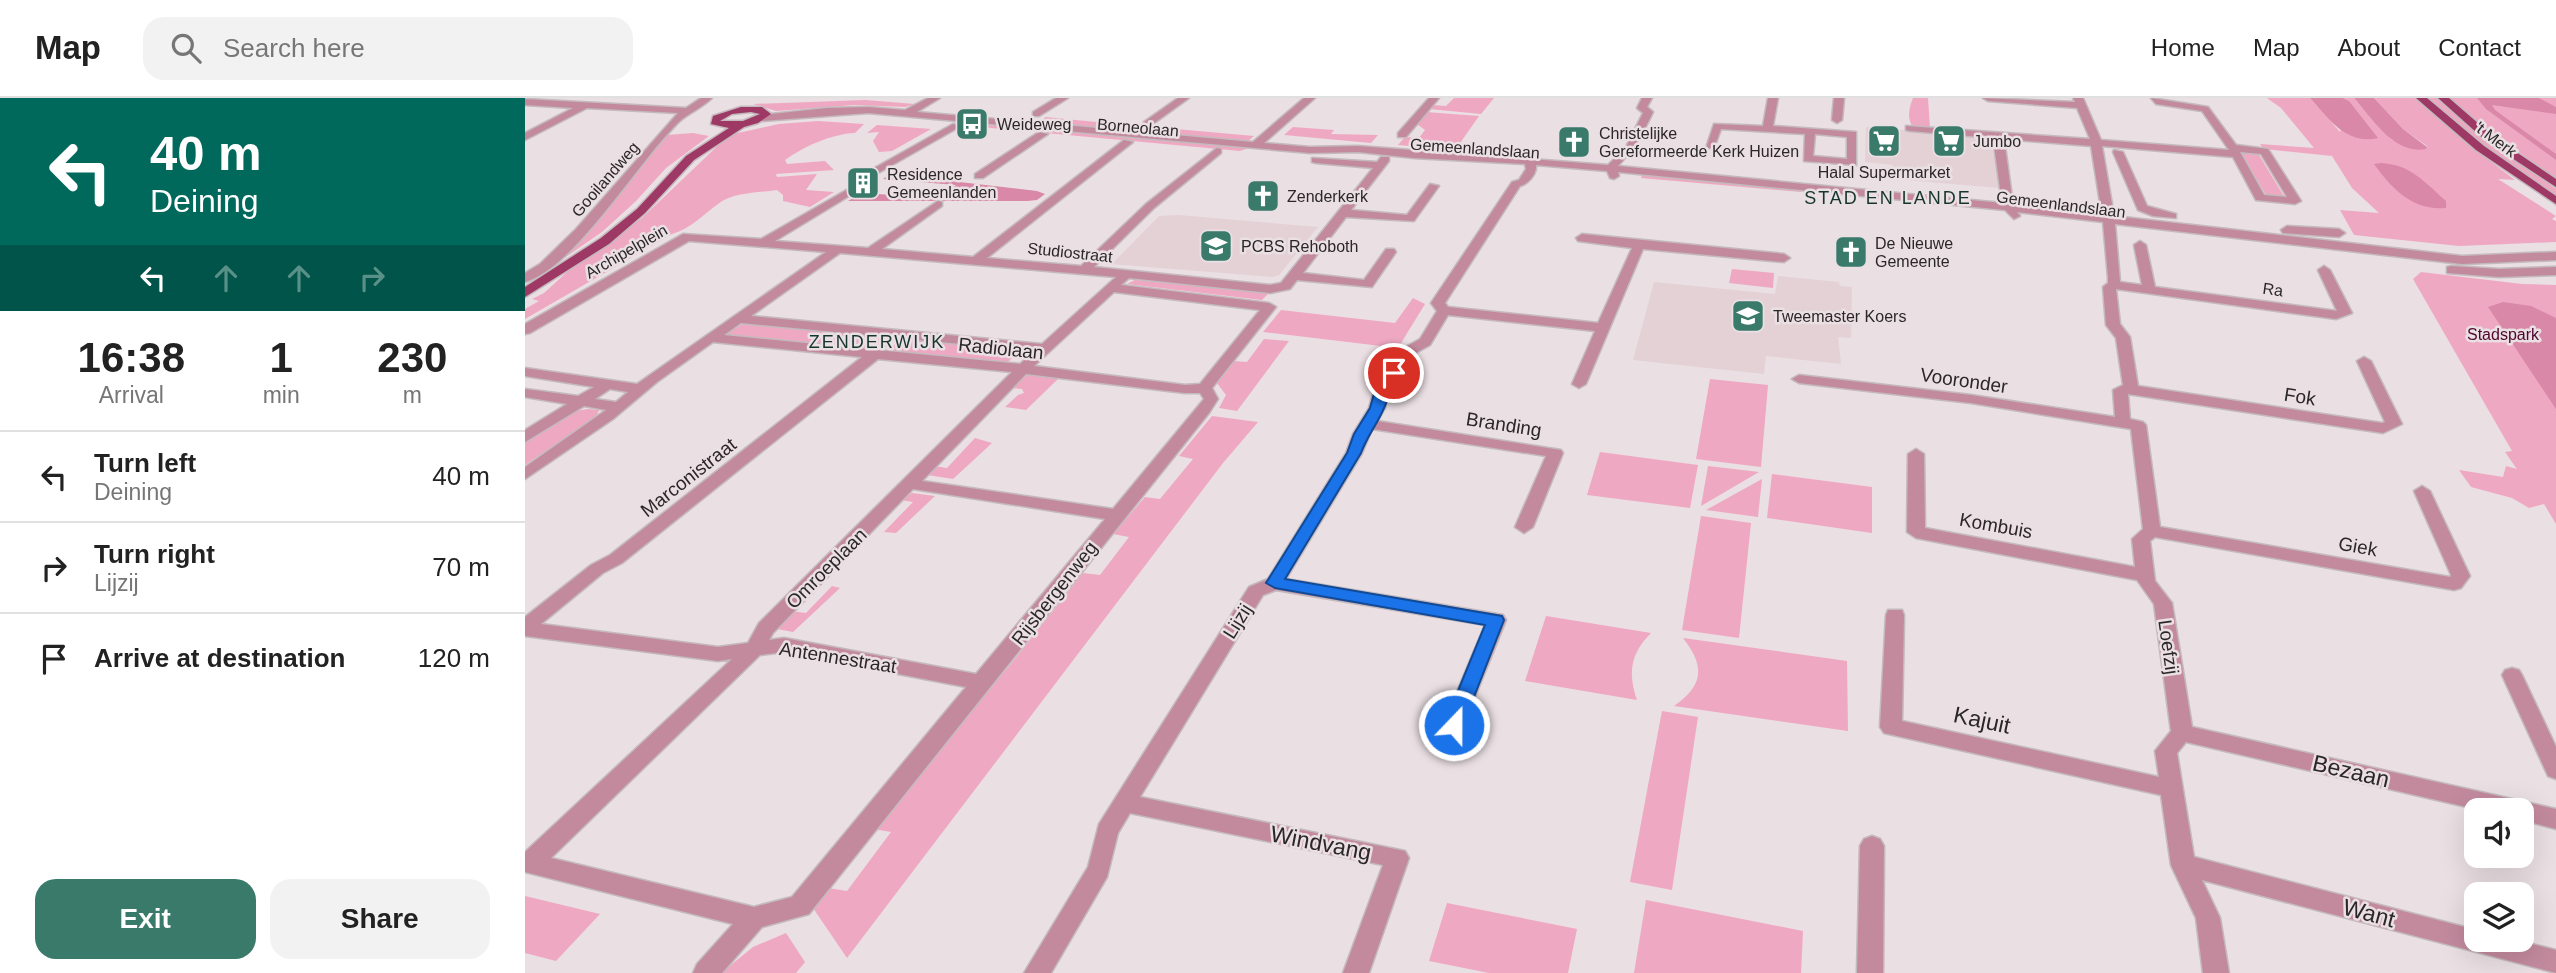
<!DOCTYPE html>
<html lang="en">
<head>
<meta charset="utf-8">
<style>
	:root { --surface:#fff; --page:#f2f2f2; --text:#222; --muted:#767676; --line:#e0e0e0; --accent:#397a6b }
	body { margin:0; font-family:Helvetica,sans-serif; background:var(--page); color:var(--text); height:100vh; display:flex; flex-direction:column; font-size:26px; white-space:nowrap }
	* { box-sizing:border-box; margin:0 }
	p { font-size:23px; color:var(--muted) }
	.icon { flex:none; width:38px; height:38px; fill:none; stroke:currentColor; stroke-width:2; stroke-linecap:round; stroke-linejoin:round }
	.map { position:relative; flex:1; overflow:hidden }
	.side { display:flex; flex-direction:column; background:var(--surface); width:525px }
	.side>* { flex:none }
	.top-card { background:#00695c; color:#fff; overflow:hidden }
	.fabs { position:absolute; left:1939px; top:700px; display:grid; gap:14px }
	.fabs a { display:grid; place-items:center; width:70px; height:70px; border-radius:14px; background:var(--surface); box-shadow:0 7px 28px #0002; font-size:35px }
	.pin { position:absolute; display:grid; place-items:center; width:60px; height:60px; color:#fff; margin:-30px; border:4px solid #fff; border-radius:50%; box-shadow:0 2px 7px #0007 }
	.me { position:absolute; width:77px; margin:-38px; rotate:22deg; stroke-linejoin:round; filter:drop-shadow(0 0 5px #0008) }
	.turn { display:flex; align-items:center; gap:24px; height:147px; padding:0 35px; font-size:32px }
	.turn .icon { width:91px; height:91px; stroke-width:2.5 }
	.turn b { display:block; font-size:49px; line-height:60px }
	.lanes { display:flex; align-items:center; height:66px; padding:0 35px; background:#0003; justify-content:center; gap:35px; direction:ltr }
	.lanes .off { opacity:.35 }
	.eta { display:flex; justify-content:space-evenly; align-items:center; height:119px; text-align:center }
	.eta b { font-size:42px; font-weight:700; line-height:49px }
	.button { display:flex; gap:14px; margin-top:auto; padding:14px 35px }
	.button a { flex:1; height:80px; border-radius:21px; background:var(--accent); color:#fff; font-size:28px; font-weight:700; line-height:80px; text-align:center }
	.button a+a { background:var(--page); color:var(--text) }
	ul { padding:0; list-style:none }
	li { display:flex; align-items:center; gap:21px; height:91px; padding:0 35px; border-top:2px solid var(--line) }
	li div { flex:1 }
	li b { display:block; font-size:26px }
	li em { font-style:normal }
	header { display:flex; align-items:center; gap:42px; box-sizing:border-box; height:98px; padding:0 35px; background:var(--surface); border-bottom:2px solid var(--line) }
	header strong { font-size:33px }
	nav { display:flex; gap:38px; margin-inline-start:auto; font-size:24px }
	.search { width:490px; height:63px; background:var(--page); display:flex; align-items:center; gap:18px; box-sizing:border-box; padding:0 24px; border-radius:21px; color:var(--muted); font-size:26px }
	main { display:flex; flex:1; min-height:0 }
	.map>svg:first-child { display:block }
	.built { fill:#e3d1d6 }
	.green { fill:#efa8c2 }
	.water { fill:#d988a7 }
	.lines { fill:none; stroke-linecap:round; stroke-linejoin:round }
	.minor-tunnel { stroke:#c4babe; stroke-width:10; stroke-dasharray:10 5; stroke-linecap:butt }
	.minor-casing { stroke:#c4babe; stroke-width:3 }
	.major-casing { stroke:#c4babe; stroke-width:3 }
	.minor { fill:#c38a9e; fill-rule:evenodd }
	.major { fill:#9e3966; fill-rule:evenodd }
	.route { fill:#1a73e8; stroke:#114b97; stroke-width:2 }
	.labels { text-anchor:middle; stroke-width:5; stroke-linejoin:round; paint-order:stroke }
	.far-poi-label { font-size:16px; fill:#2b2728; stroke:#eadfe3; text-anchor:start }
	.far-street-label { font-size:16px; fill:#2b2728; stroke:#eadfe3 }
	.far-park-label { font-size:16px; fill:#4f052c; stroke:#eadfe3 }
	.far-neighbourhood-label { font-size:18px; letter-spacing:2px; fill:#16352d; stroke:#eadfe3 }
	.street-label { font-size:19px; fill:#2b2728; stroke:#eadfe3 }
	.near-street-label { font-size:23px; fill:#2b2728; stroke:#eadfe3 }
</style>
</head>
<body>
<header>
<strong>Map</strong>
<div class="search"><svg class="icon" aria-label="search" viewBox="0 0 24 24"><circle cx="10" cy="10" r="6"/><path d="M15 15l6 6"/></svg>Search here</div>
<nav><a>Home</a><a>Map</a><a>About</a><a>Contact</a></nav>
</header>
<main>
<section class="side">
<div class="top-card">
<div class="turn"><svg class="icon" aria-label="left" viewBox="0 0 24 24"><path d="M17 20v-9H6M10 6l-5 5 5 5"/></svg><div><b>40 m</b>Deining</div></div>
<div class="lanes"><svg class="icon" aria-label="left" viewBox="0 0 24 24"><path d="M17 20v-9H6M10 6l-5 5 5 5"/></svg><svg class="icon off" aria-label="ahead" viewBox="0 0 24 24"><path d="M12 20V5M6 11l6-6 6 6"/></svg><svg class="icon off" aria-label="ahead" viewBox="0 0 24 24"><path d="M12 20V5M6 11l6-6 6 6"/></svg><svg class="icon off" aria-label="right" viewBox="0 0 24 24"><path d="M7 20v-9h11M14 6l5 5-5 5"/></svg></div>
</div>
<div class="eta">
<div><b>16:38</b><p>Arrival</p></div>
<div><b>1</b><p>min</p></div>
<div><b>230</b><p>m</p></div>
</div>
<ul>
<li><svg class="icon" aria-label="left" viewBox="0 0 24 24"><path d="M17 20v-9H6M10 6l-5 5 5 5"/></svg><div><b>Turn left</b><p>Deining</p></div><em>40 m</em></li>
<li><svg class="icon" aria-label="right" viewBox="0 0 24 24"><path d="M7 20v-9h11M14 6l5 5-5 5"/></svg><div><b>Turn right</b><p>Lijzij</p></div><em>70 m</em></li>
<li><svg class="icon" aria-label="arrive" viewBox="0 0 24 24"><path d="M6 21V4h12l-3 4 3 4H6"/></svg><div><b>Arrive at destination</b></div><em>120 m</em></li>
</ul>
<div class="button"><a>Exit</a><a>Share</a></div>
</section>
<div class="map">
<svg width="2031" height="875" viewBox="0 0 2031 875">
	<rect width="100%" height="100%" fill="#eadfe3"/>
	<g class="built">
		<polygon points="1341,29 1465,39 1475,90 1368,81 1368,67 1340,64"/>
		<polygon points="653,117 793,129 754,177 747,179 587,166 634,118"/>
		<polygon points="1253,178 1314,184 1315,188 1327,189 1326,240 1313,239 1316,266 1241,258 1239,276 1108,262 1129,184 1250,196"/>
	</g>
	<g class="green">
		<polygon points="929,0 969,0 956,16 904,11 908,7 921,8"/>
		<path d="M1388,0H1403L1405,30L1387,28C1382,19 1384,10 1388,0Z"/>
		<polygon points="1742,0 1785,0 1815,34 1824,3 1818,0 1829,0 1867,42 1901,51 1902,48 1878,31 1849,0 1891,0 1944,47 1990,82 1973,81 2031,118 2027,121 2031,123 2031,144 1934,148 1829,137 1815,112 1854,115 1827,90 1807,58 1739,51 1735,46 1789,50 1756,10"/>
		<polygon points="1903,0 1912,0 1959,40 2031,91 2031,98 1949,41"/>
		<polygon points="1922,0 2031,0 2031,82"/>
		<polygon points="340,2 390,6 380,9 329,7 251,13 228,6"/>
		<polygon points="901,14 954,18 933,48 928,48 926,52 873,47 880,39 894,40 900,32 892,26"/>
		<polygon points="521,19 550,22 729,38 723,43 554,28 517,22"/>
		<path d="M293,23L339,26L330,35C306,36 280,48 260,62L262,66L300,63L309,72L251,76L252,79L292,76L281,92L309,94L285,109L258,103V97L252,92C233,95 208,94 193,106C176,118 167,130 147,136L0,221V211L14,203L7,201L19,195L52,165L116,121L204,37L254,26Z"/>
		<polygon points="449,26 726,49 715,53 445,28"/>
		<polygon points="352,27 406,31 367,53 354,54 348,43 354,34 342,35"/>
		<polygon points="768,29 809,32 806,36 853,37 846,45 759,37"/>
		<polygon points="168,35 184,38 141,70 111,103 77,134 19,174 76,119 142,37"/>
		<polygon points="1716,54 1734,57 1760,100 1741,97"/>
		<polygon points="1118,75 1276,89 1276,94 1116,80"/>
		<polygon points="1207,171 1249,175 1248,190 1204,185"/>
		<polygon points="1896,174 1997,186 2031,187 2031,426 2019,406 2004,410 1987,400 1946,389 1934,372 1978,379 1981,368 1992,371 1980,354 1987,353 1888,181"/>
		<polygon points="610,182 745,194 737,202 602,186"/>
		<polygon points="888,200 900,206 873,250 738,234 756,212 870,225"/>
		<polygon points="220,225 372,240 358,252 198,237"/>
		<polygon points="377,240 495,252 483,264 363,252"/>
		<polygon points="739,241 764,243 712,313 694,310 701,297 692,285 709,263 722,264"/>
		<polygon points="501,276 534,280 501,312 480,309 493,297 499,295 497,291 487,290"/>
		<polygon points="1185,281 1243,287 1236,369 1171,361"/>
		<polygon points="63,311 74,312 71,319 0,367 0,344 49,313"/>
		<polygon points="687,318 733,324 698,365 322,860 288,810 303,790 322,793 366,734 348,731 485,567 558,475 575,477 604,439 588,436 620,399 635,401 668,361 654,358"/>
		<polygon points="450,340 467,345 428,381 402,377 409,368 422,370"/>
		<polygon points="1075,354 1173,367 1165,410 1062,397"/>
		<polygon points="1183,368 1234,374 1176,408"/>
		<polygon points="1247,376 1347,389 1347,435 1242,420"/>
		<polygon points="1237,381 1233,419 1181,412"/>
		<polygon points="387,395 410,398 371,435 359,434 388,404 375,402"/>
		<polygon points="1176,418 1226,425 1214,540 1157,532"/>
		<polygon points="307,488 315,490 268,534 252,531 265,513 281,515"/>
		<path d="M1021,518L1126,535C1105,556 1103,575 1112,602L1000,583Z"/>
		<path d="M1158,540L1322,563L1323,633L1149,608C1179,587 1180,568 1158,540Z"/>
		<polygon points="1137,613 1173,619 1147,792 1105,784"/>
		<polygon points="0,798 75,816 31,863 0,855"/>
		<polygon points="1121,802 1278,833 1276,875 1109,875"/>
		<polygon points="922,805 1052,831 1043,875 964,875 904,863"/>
		<polygon points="261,835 280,864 271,875 196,875 228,849"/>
	</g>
	<g class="water">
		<path d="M1785,0H1818L1824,3L1853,40C1821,47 1804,21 1785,0Z"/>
		<path d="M1829,0H1849L1878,31L1902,49L1901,51C1869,57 1848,21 1829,0Z"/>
		<polygon points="1952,0 2014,0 2031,9 2031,16 1967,7 1970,12 2031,56 2031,62 1961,11"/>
		<path d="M1856,65C1887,67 1899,84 1921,103V110C1888,113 1867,91 1849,66Z"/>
		<polygon points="365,76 512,93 520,96 512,102 502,103 323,103 337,95 413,100 431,87 358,81"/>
		<polygon points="1978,204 2006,208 2031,220 2031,311 1963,209"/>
	</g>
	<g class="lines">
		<polyline class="minor-tunnel" points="325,93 342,82"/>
		<defs>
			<g id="minor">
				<path d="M176,0H187C178,9 166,14 156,22C115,60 51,169 0,184V175L15,166L51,131L153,15L62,10L0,42V35L48,10L0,7V1L161,10Z"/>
				<path d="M403,0H415L392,14L728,44L779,0H790L739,45L785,49L833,48L1083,67L1101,49L1118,15L1112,10L1117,0H1127L1122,9L1128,14C1118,35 1109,51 1093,68L1477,105L1468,40L1385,33L1381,32V28L1565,41L1552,10L1463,3L1458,0L1550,4L1548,0H1558L1576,42L1704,52L1677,13L1631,6L1626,0L1683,9L1711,47L1743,51L1776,103L1770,106L1731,102L1708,59L1577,48L1589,118L1937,158L2031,154V162L1937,166L1590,126L1595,184L1617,187L1609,147L1615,143L1621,147L1630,189L1812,213L1793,172L1799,168L1805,172L1827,215L1811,221L1591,191L1595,226L1605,239L1613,288L1857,325L1860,324L1832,263L1839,259L1846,263L1877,326L1858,335L1603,296L1605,321L1618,324L1621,327L1635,429L1925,479L1926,477L1889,393L1897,388L1905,393L1945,478L1936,490L1929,492L1630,439L1625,443L1630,483L1647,505L1667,629L2031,711V731L1997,722V712H1955L1661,644L1652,655L1669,759L1951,832V842H1990L2031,852V875L1677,782L1695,820L1704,875H1678L1671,820L1646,767L1636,697L1359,635L1355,629L1361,517L1363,512H1377L1379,517L1377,623L1634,679L1630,653L1646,633L1629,506L1612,482L1391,440L1382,434L1383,356L1391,351L1399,356L1400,430L1610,469L1607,441L1618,431L1606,331L1446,305L1274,285L1267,281L1274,277L1446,297L1590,319L1588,292L1598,287L1591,240L1581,227L1578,189L1583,185V179L1578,124L1492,114L1495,118L1489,121L1480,112L1093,74L1094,78L1089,81L1085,80L1082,73L1011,67C1012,76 1003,86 995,88L920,205L923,209L1073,225L1107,150L1053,143L1051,140L1057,136L1259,156L1265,160L1259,164L1118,151L1061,286L1054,290L1047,286L1070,233L923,217L905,247L887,257L862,296L860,310L852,323L1036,352L1038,355L1008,429L999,435L990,429L1021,358L847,331L837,355L761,481L978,517L981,522L936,633L929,635L922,633L918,627L960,527L751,492L738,497L615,699L880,753L884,760L844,875H818L858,767L605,715L593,735L582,779L526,875H499L563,769L574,726L724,489L743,481L821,355L828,336L844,310L848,296L877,251L895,241L912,213L906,205L987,84L994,82L1001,71L1000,66L889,60L833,54L785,55L343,15L236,23L231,20L236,17L302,10L343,9L380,12ZM1479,41L1566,48L1577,117L1488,107ZM1715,54L1736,56L1762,99L1739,97Z"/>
				<polygon points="531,0 543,0 514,18 508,18 508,14"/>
				<polygon points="653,0 664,0 625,28 619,28 619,24"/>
				<polygon points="904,0 914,0 881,39 873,39 873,35"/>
				<path d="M1243,0H1253L1248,28L1331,34V67L1279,63L1280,36L1196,31L1189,50H1181L1189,26L1238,28ZM1290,36L1322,39V61L1288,58Z"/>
				<polygon points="1309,0 1319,0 1317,22 1312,25 1307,22"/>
				<polygon points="428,26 436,28 339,83 330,81"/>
				<polygon points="514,34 523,36 458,80 450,80 450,76"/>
				<path d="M599,42L608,44L462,160L556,168L621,106L692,50L696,51V55L629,110L569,169L745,187L756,185L848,70L791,65L787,64V60L852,64L856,59H864V63L826,112L882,117L905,86L914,88L889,123L821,119L778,175L839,182L861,151H869L871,154L847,189L772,182L765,191L745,195L604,180L596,187L744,205L751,209L687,290L693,301L684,315L284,816L237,829L197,875H168L172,866L208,826L0,774V754L207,561L193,563L0,538V519L66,467L85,457L337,259L188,244L132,284L88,321L0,381V369L81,312L59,308L0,344V332L42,306L0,299V291L53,298L69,289L0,278V270L112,286L301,154L164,143L5,235L0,236V226L158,136L236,141L325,90L331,93L329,95L250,143L343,150L413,103L417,104V108L357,151L448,159ZM315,155L591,179L517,246L226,218ZM589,194L735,212L675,286L660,287L509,268ZM216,225L509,253L495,266L199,237ZM353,261L487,274L234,525L223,545L193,549L16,526L78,475L97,465ZM501,276L660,295H675L679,301L588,411L397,383ZM85,291L103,294L91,304L70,301ZM388,391L580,421L451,576L259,540L244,542L248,535ZM259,554L441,589L267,799L229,809L26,760L235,557Z"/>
				<polygon points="1589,52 1598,54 1622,108 1651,116 1651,120 1628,118 1613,112 1588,54"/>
				<polygon points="1762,128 1814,131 1820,135 1814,139 1758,135 1756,132"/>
				<polygon points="1926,168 1974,171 2031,169 2031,177 1974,179 1922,175 1922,169"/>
				<polygon points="1987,570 1994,572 1997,577 2031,649 2031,681 2023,678 1977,577 1980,572"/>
				<polygon points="1347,738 1355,741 1359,748 1358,875 1332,875 1335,748 1339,741"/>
			</g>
			<g id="major">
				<polygon points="1891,0 1902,0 1959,48 2031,98 2031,106 1951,52"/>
				<polygon points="1913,0 1924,0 1969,39 2031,81 2031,89 1961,43"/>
				<path d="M216,9H237L246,16L233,25L219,29L169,62L120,115L84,146L0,199V189L76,140L112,111L161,58L204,30L186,26L188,18ZM226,14L235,16L218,23H195L207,16Z"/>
			</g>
		</defs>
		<use href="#minor" class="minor-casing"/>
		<use href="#major" class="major-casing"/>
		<use href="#minor" class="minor"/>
		<use href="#major" class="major"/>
	</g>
	<path class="route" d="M869,271L875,275C867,288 865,297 859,310C852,327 843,336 836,355L760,481L977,518L979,522L938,627L936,632L929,634L922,632L919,627L960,527L750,490L741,485L822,355L829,336L845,310L849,296L864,272Z"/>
	<defs>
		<symbol id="bus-square" viewBox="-11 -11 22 22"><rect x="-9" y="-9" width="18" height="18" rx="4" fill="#397a6b" stroke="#eadfe3"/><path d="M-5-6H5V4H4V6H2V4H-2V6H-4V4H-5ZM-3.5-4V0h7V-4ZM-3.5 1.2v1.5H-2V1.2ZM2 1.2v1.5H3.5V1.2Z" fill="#fff"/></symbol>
		<symbol id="supermarket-square" viewBox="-11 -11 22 22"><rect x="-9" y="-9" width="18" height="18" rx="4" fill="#397a6b" stroke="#eadfe3"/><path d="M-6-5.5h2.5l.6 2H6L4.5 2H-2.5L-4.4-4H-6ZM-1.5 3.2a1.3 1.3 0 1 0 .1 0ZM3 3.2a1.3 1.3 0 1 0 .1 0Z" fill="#fff"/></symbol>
		<symbol id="church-square" viewBox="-11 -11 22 22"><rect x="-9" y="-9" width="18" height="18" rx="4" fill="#397a6b" stroke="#eadfe3"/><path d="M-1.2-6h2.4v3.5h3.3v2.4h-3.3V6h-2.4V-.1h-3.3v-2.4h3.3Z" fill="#fff"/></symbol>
		<symbol id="building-square" viewBox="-11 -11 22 22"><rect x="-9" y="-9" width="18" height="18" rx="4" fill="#397a6b" stroke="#eadfe3"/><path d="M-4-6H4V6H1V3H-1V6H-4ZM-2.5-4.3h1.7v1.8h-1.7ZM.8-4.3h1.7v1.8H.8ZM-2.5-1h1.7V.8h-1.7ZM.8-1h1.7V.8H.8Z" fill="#fff"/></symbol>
		<symbol id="school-square" viewBox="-11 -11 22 22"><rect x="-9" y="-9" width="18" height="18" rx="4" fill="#397a6b" stroke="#eadfe3"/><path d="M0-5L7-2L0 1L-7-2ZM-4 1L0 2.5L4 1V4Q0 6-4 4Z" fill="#fff"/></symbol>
	</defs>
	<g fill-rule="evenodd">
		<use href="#bus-square" x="428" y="7" width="38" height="38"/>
		<use href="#supermarket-square" x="1340" y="24" width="38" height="38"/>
		<use href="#supermarket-square" x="1405" y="24" width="38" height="38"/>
		<use href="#church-square" x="1030" y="25" width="38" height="38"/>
		<use href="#building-square" x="319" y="66" width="38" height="38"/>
		<use href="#church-square" x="719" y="79" width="38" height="38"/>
		<use href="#school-square" x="672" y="129" width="38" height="38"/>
		<use href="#church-square" x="1307" y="135" width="38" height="38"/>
		<use href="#school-square" x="1204" y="199" width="38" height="38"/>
	</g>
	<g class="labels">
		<g class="far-poi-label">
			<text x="472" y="32">Weideweg</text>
			<text x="1074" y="41">Christelijke<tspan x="1074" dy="18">Gereformeerde Kerk Huizen</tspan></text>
			<text x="1448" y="49">Jumbo</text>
			<text x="1359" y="80" text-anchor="middle">Halal Supermarket</text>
			<text x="362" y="82">Residence<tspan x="362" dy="18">Gemeenlanden</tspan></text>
			<text x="762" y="104">Zenderkerk</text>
			<text x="1350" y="151">De Nieuwe<tspan x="1350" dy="18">Gemeente</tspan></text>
			<text x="716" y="154">PCBS Rehoboth</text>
			<text x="1248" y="224">Tweemaster Koers</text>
		</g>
		<g class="far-street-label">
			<text transform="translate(613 29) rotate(5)" y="6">Borneolaan</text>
			<text transform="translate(1971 41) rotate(37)" y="6">'t Merk</text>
			<text transform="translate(950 50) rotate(4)" y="6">Gemeenlandslaan</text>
			<text transform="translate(80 81) rotate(-49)" y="6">Gooilandweg</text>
			<text transform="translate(1536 106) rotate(7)" y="6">Gemeenlandslaan</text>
			<text transform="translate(101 153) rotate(-30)" y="6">Archipelplein</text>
			<text transform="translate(545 154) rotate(6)" y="6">Studiostraat</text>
			<text transform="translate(1748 191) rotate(8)" y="6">Ra</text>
		</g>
		<g class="far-park-label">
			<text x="1978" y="242">Stadspark</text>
		</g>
		<g class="far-neighbourhood-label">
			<text x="1363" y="106">STAD EN LANDE</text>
			<text x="352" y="250">ZENDERWIJK</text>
		</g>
		<g class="street-label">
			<text transform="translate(476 250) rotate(6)" y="7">Radiolaan</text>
			<text transform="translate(1439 282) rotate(8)" y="7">Vooronder</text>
			<text transform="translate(1775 298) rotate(9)" y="7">Fok</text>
			<text transform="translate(979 326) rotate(9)" y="7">Branding</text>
			<text transform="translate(163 379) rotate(-38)" y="7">Marconistraat</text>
			<text transform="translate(1471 427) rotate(10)" y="7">Kombuis</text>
			<text transform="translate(1833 448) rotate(10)" y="7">Giek</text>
			<text transform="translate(301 470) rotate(-45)" y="7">Omroeplaan</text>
			<text transform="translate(529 495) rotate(-52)" y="7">Rijsbergenweg</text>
			<text transform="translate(712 523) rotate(-58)" y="7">Lijzij</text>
			<text transform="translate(1644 549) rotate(82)" y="7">Loefzij</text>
			<text transform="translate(313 559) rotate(9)" y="7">Antennestraat</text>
		</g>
		<g class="near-street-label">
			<text transform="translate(1457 622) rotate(12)" y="8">Kajuit</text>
			<text transform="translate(1826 673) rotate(13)" y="8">Bezaan</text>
			<text transform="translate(796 745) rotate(11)" y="8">Windvang</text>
			<text transform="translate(1844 815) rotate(15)" y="8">Want</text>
		</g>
	</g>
</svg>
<div class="fabs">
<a><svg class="icon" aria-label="sound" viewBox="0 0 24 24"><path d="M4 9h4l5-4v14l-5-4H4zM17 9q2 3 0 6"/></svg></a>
<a><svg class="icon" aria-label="layers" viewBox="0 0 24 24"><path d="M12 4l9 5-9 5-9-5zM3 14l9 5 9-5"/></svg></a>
</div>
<div class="pin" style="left:869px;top:275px;background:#d93025"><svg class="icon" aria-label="arrive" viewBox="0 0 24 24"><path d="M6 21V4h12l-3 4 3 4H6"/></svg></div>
<svg class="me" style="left:929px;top:627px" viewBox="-20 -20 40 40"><circle r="17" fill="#1a73e8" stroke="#fff" stroke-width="3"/><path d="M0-11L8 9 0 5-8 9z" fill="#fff"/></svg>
</div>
</main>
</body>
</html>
